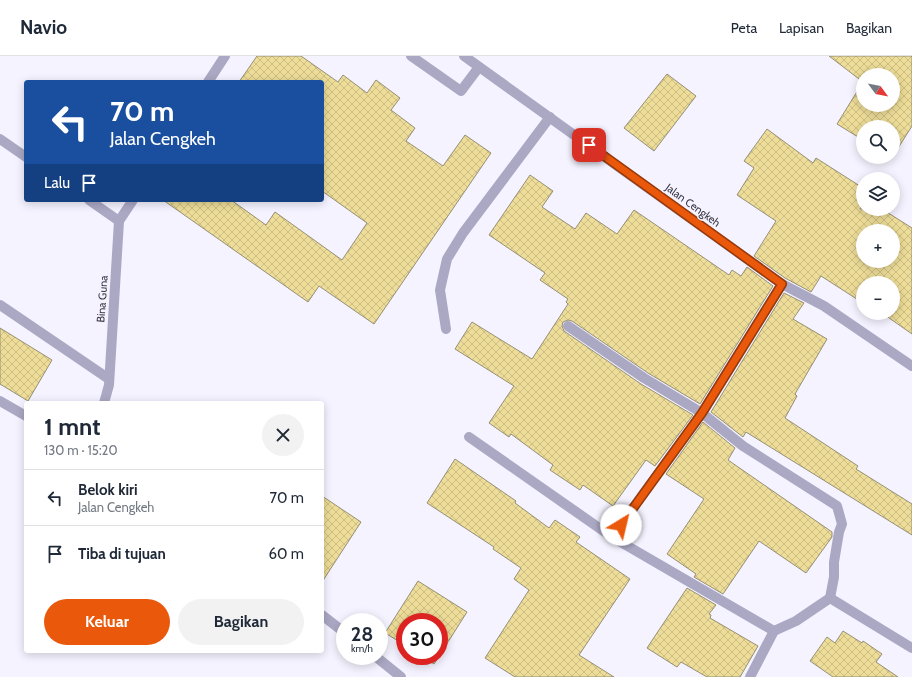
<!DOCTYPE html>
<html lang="id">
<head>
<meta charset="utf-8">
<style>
	:root { --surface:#fff; --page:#f2f2f3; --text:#1f2937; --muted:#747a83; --line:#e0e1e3; --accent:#ea580c }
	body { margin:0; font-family:Cabin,sans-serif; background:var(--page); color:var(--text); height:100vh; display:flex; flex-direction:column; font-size:15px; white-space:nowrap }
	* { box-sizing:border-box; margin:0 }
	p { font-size:13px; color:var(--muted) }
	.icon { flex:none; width:22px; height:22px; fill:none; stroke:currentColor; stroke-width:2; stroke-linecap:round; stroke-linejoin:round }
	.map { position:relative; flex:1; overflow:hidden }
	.panel { position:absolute; left:24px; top:345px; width:300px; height:252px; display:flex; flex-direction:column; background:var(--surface); border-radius:4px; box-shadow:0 2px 10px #0003 }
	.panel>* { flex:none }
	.banner { position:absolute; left:24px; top:24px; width:300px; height:122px; border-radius:4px; box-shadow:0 2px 10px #0003; background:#1a4fa0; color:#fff; overflow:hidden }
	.needle { width:26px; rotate:122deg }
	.controls { position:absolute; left:856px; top:12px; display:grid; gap:8px }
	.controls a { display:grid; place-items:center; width:44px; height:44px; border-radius:50%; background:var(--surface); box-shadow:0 2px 10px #0003; font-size:20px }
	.speed { position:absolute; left:336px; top:557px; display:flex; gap:8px; font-size:20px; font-weight:700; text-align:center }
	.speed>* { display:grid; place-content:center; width:52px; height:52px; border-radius:50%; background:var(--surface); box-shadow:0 2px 10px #0003; line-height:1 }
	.speed small { font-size:10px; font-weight:400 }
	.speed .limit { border:6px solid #d22; background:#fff; color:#111 }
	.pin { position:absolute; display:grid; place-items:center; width:34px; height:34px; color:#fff; margin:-17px; border-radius:8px; box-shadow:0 2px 6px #0006 }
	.me { position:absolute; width:44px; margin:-22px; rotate:36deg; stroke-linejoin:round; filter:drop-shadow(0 0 3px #0008) }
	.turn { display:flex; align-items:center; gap:14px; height:84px; padding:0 20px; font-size:18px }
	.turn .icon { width:52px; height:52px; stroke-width:2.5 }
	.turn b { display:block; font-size:28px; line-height:34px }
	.then { display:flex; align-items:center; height:38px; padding:0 20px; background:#0003; gap:8px; font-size:15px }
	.round { display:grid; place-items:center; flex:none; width:42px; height:42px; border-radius:21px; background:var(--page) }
	.summary { display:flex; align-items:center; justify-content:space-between; height:68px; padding:0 20px }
	h1 { font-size:24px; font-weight:700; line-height:30px }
	.action { display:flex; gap:8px; margin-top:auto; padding:8px 20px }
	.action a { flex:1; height:46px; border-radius:24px; background:var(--accent); color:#fff; font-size:16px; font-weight:700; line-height:46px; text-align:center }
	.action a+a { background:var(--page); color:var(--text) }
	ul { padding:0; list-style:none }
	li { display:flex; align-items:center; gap:12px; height:56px; padding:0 20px; border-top:1px solid var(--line) }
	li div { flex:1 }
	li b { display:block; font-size:15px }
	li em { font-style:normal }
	header { display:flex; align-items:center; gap:24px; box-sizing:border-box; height:56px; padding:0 20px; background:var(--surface); border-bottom:1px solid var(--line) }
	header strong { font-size:19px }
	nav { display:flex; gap:22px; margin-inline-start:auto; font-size:14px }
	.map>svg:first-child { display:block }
	.building { fill:url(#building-cross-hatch); stroke:#958f75; fill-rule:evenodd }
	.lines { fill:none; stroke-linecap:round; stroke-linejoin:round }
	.minor { stroke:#aba8c4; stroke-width:10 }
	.route-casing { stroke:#983908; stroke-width:10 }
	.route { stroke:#ea580c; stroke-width:7 }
	.labels { text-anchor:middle; stroke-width:3; stroke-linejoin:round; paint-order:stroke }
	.street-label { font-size:11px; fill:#383641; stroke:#f4f3ff }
</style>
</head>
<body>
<header>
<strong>Navio</strong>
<nav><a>Peta</a><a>Lapisan</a><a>Bagikan</a></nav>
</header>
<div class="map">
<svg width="912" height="621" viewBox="0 0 912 621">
	<defs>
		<pattern id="building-cross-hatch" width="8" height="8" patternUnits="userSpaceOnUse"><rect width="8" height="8" fill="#eedd98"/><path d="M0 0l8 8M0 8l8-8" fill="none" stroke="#cdbe84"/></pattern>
	</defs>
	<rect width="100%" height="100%" fill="#f4f3ff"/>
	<g class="building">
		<polygon points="257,0 301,0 338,26 343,19 367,37 376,24 400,42 391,54 415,72 406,85 443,110 465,79 491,97 374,268 319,230 308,246 163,144 231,144 266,169 275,156 342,204 367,167 322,135 322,26 239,26"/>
		<path d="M829,0H912V70L893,100V71H863V84L837,68L863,26ZM863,19H893V49H863Z"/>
		<polygon points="667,18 696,40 654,95 624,72"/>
		<path d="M767,73L813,107L816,102L863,132V148L860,153H882L912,172V278L882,257H893V227H863V247L821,220L811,236L785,222L754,200L776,165L737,139L754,112L744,105ZM863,175H893V205H863Z"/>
		<polygon points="530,119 553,135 542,151 575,173 586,157 617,178 634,154 729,219 732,214 741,220 747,211 773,230 700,348 648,317 572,265 568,264 563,266 562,270 564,275 641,328 693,359 655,410 646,404 613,450 583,429 580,434 550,414 553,409 511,378 509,381 489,367 514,330 455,293 472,266 532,303 568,248 566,246 568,243 540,224 545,217 489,179"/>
		<polygon points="784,237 804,247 793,263 827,283 795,338 797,340 785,362 858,410 856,413 912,448 912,479 746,376 743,381 711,356"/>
		<polygon points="0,272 52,304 28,345 0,328"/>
		<polygon points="703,366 735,392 728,404 832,476 832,481 806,517 759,485 723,538 694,521 696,518 667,498 704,443 666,418"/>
		<polygon points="455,403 516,445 515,447 549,472 555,464 580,481 576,486 630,523 579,599 614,621 515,621 485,602 529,534 514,523 521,512 493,493 494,491 427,447"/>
		<polygon points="322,440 361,466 322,526"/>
		<polygon points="418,525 467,556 434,608 422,600 439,600 439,566 405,566 405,589 385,577"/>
		<polygon points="687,532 716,549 709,558 711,559 710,562 758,590 740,621 707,621 681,606 677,611 647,592"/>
		<polygon points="843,575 862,587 863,585 882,598 876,606 898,621 833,621 810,605 827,581 835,587"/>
	</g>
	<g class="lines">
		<g class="minor">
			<polyline points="411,0 461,35 479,11"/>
			<polyline points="464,0 782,228 824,250 912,310"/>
			<polyline points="208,26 225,0"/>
			<polyline points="0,83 26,101"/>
			<polyline points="89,144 119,165"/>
			<polyline points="0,249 109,323"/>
			<polyline points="568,270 644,322 702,357 743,390 837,450 842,468 839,476 834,506 834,521 830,542 796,565 774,575 750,621"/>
			<polyline points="446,273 440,234 447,203 463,177 550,61"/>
			<polyline points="0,345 26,360"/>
			<polyline points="104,347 109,329 119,165 133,144"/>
			<polyline points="469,381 612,481"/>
			<polyline points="830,542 912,592"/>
			<polyline points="322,559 345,577"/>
			<polyline points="774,575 612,481 702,357 782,228"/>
			<polyline points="375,600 401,621"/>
		</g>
	</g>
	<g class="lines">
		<defs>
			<polyline id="route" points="589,89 782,228 702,357 621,469"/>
		</defs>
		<use href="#route" class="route-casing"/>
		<use href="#route" class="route"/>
	</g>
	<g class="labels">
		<g class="street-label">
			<text transform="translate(693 149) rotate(36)" y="4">Jalan Cengkeh</text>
			<text transform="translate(102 243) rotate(-86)" y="4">Bina Guna</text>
		</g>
	</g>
</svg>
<div class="controls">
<a><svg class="needle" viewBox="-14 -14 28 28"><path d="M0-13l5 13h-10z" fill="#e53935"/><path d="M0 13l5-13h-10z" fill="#747a83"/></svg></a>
<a><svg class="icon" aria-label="search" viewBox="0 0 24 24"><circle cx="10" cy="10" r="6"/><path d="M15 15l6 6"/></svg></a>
<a><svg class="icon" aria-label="layers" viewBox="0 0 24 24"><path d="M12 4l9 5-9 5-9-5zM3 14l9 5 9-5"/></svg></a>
<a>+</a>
<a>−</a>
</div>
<div class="speed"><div>28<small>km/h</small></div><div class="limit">30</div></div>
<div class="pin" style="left:589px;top:89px;background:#d93025"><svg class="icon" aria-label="arrive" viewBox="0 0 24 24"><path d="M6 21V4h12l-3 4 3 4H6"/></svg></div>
<svg class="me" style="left:621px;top:469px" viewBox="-20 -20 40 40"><circle r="19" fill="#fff"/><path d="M0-13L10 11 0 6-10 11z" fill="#ea580c"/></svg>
<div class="banner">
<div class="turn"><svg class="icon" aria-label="left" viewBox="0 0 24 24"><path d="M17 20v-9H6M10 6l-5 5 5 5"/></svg><div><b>70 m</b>Jalan Cengkeh</div></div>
<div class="then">Lalu<svg class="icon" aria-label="arrive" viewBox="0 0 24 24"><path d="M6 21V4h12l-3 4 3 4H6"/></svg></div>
</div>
<section class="panel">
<div class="summary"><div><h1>1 mnt</h1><p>130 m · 15:20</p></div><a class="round"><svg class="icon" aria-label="close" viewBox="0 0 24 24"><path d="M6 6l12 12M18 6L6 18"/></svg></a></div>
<ul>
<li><svg class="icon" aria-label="left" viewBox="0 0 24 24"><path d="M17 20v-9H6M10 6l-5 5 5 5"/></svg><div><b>Belok kiri</b><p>Jalan Cengkeh</p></div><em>70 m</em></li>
<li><svg class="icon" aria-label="arrive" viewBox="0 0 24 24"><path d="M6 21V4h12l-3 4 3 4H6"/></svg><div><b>Tiba di tujuan</b></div><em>60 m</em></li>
</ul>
<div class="action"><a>Keluar</a><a>Bagikan</a></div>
</section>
</div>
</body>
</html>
